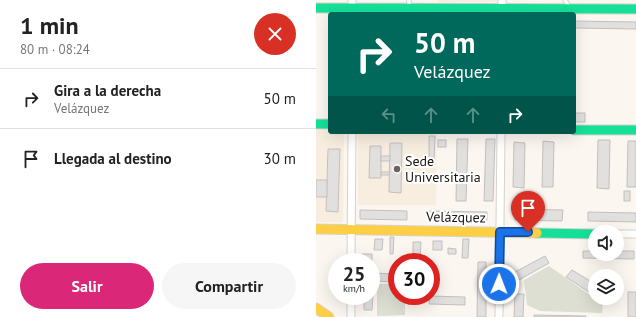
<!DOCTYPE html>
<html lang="es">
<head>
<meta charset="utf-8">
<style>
	:root { --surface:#fff; --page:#f6f6f6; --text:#222; --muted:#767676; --line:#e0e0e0; --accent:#db2777 }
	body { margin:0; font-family:"PT Sans",sans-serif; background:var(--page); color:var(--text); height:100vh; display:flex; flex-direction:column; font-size:15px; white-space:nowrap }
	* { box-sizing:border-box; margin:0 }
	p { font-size:13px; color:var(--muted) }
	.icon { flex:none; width:22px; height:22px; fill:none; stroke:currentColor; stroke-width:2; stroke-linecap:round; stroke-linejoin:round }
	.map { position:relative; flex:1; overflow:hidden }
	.panel { display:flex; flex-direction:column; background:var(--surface); width:316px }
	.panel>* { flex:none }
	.hud { position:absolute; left:12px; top:12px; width:248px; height:122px; border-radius:4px; box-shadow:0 4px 16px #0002; background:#00695c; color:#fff; overflow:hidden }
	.controls { position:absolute; left:272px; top:225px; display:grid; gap:8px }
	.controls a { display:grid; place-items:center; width:36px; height:36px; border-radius:50%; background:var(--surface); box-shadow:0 4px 16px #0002; font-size:20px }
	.speed { position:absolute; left:12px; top:253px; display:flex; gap:8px; font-size:20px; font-weight:700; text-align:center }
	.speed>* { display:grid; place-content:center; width:52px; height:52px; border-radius:50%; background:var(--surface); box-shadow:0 4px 16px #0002; line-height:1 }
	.speed small { font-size:10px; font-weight:400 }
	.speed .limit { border:6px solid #d22; background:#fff; color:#111 }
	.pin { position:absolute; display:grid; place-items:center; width:34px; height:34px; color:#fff; margin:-41px -17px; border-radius:50% 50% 50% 0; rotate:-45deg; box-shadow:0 0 4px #0007 }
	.pin .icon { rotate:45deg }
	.me { position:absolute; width:44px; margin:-22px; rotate:1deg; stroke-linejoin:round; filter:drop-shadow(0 0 3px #0008) }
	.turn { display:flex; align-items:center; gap:14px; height:84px; padding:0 20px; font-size:18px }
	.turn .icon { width:52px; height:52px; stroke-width:2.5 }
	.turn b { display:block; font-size:28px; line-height:34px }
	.lanes { display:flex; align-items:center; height:38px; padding:0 20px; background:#0003; justify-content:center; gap:20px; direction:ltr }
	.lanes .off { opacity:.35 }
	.round { display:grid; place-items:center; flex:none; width:42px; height:42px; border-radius:21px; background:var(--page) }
	.summary { display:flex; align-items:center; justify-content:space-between; height:68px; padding:0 20px }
	h1 { font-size:24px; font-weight:600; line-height:30px }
	.primary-button { display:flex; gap:8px; margin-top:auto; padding:8px 20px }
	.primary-button a { flex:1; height:46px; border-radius:24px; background:var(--accent); color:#fff; font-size:16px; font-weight:600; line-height:46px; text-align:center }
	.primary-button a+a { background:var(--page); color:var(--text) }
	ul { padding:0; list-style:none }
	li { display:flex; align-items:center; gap:12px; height:60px; padding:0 20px; border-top:1px solid var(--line) }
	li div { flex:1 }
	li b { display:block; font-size:15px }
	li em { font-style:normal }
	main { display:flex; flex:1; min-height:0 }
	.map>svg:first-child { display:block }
	.built { fill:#f7eee0 }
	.green { fill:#dcdfd2 }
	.building { fill:#e2dfdf; stroke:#c2c0bf }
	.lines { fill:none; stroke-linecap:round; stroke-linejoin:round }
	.lane-casing { stroke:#d6d2cd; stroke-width:5.5 }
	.street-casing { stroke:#d6d2cd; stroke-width:9 }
	.fast-casing { stroke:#d6d2cd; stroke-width:11 }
	.slow-casing { stroke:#d6d2cd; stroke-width:11 }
	.lane { stroke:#fefefd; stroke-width:3.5 }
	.street { stroke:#fefefd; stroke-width:7 }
	.fast { stroke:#16e098; stroke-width:9 }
	.slow { stroke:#ffcf43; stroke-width:9 }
	.route-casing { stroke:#114b97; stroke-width:10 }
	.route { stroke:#1a73e8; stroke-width:7 }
	.poi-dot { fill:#68645f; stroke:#fff; stroke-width:1.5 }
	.labels { text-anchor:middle; stroke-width:4; stroke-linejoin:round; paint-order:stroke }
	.poi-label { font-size:14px; fill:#191611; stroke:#fff; text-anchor:start }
	.street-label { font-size:14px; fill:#191611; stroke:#fff }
</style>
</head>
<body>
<main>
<section class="panel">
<div class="summary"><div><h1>1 min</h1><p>80 m · 08:24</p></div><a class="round" style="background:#d93025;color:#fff"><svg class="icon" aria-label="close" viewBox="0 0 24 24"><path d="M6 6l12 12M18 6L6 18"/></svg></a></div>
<ul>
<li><svg class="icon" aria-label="right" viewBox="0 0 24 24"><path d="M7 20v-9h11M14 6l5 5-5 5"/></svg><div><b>Gira a la derecha</b><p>Velázquez</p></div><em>50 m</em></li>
<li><svg class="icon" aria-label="arrive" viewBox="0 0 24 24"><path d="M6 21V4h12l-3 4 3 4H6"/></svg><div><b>Llegada al destino</b></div><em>30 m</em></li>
</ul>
<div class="primary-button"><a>Salir</a><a>Compartir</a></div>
</section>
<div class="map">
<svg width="320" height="317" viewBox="0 0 320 317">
	<rect width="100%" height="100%" fill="#fbf6f0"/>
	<g class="built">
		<polygon points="121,0 182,0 181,2 122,2"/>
		<polygon points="0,130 14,130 14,132 28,132 27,222 0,222"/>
		<polygon points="42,132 121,133 120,205 42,205"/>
	</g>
	<g class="green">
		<polygon points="233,266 287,304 286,313 224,311 211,305 208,280"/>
		<polygon points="61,284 81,284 81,296 89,296 89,315 61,316"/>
	</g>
	<g class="building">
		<polygon points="258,21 320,22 320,29 258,28"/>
		<rect x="258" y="113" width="11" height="9"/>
		<polygon points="113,136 119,136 118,159 113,159"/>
		<polygon points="141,139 152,139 150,201 140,201"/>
		<polygon points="170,139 179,139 177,201 168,201"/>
		<rect x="122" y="140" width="8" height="7"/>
		<polygon points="282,140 294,140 293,189 281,188"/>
		<polygon points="227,141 238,142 237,187 226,187"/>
		<polygon points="312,141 320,141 320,187 311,187"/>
		<polygon points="198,142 209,143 208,188 197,187"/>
		<polygon points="74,143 86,143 85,193 73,192"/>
		<polygon points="54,146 65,146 65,178 53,178"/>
		<polygon points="12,149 24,149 22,212 10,211"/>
		<rect x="65" y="156" width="9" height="5"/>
		<polygon points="65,172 74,172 73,175 65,175"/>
		<rect x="0" y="180" width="11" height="17"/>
		<rect x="308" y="191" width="6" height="10"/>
		<polygon points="199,209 247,210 246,221 199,220"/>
		<polygon points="44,210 91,211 91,220 44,219"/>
		<polygon points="111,211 171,212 171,220 111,219"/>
		<polygon points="272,212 320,213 320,222 272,221"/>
		<polygon points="74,237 78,237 77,254 74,254"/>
		<polygon points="59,239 67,239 66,250 58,250"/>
		<polygon points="147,239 153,239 152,258 146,258"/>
		<rect x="117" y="241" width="9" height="9"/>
		<polygon points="97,242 105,242 104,262 97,262"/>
		<polygon points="132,248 140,249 140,254 132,254"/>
		<polygon points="267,251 279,251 279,254 301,254 301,251 318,251 318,259 267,258"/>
		<polygon points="46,254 56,254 56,264 55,262 46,262"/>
		<polygon points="229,256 233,263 203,280 199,272"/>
		<polygon points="162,262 170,262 170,317 161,317"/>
		<polygon points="256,270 279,284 279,296 250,277"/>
		<polygon points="55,273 81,274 81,282 55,281"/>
		<rect x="312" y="292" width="8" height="25"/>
		<polygon points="55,294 57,294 56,310 48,310 48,296 55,296"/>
		<polygon points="199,294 208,294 207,317 198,317"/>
		<polygon points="114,296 149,297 149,305 113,304"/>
		<polygon points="282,298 295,298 291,304"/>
		<polygon points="218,315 270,316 270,317 218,317"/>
	</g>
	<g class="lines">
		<defs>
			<g id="lane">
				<polyline points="93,0 93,7"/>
				<polyline points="249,0 253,7"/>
			</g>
			<g id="street">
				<polyline points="36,14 36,0"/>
				<polyline points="186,14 186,0"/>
				<polyline points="301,234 320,234"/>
				<polyline points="35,262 36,132"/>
				<polyline points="35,317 35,296"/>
				<polyline points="183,317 185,132"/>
			</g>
			<g id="fast">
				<polyline points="0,8 320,9"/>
				<polyline points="0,124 14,124"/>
				<polyline points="258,130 320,130"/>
				<polyline points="221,233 279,234"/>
			</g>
			<g id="slow">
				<polyline points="0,229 221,233"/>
				<polyline points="0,308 13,317"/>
			</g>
		</defs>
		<use href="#lane" class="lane-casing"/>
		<use href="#street" class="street-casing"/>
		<use href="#fast" class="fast-casing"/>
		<use href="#slow" class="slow-casing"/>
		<use href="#lane" class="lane"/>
		<use href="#street" class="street"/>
		<use href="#fast" class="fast"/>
		<use href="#slow" class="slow"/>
	</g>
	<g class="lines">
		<defs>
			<polyline id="route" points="183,284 184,232 212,232"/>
		</defs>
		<use href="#route" class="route-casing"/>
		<use href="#route" class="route"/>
	</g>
	<circle class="poi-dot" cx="81" cy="169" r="4"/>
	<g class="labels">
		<g class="poi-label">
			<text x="89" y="166">Sede<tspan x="89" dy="16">Universitaria</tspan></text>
		</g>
		<g class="street-label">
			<text transform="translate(140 217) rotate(1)" y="5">Velázquez</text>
		</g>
	</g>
</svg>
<div class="controls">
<a><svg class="icon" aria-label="sound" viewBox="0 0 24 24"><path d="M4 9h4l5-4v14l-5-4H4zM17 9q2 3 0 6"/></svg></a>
<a><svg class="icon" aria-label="layers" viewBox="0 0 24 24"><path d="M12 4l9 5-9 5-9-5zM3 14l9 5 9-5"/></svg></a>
</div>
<div class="speed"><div>25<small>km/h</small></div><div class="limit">30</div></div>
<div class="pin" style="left:212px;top:232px;background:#d93025"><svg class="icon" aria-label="arrive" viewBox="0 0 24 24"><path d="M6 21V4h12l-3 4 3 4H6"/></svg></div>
<svg class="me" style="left:183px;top:284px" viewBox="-20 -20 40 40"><circle r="17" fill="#1a73e8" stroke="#fff" stroke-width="3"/><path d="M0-11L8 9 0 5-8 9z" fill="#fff"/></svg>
<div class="hud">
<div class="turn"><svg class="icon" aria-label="right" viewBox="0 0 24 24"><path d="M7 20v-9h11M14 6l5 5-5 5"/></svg><div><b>50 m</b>Velázquez</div></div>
<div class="lanes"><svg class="icon off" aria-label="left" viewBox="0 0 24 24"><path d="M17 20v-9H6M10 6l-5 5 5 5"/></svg><svg class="icon off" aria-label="ahead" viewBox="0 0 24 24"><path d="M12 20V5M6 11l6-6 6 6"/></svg><svg class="icon off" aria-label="ahead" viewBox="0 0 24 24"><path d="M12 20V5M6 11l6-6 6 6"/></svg><svg class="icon" aria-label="right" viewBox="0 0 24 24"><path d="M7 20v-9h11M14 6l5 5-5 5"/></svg></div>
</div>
</div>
</main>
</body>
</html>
